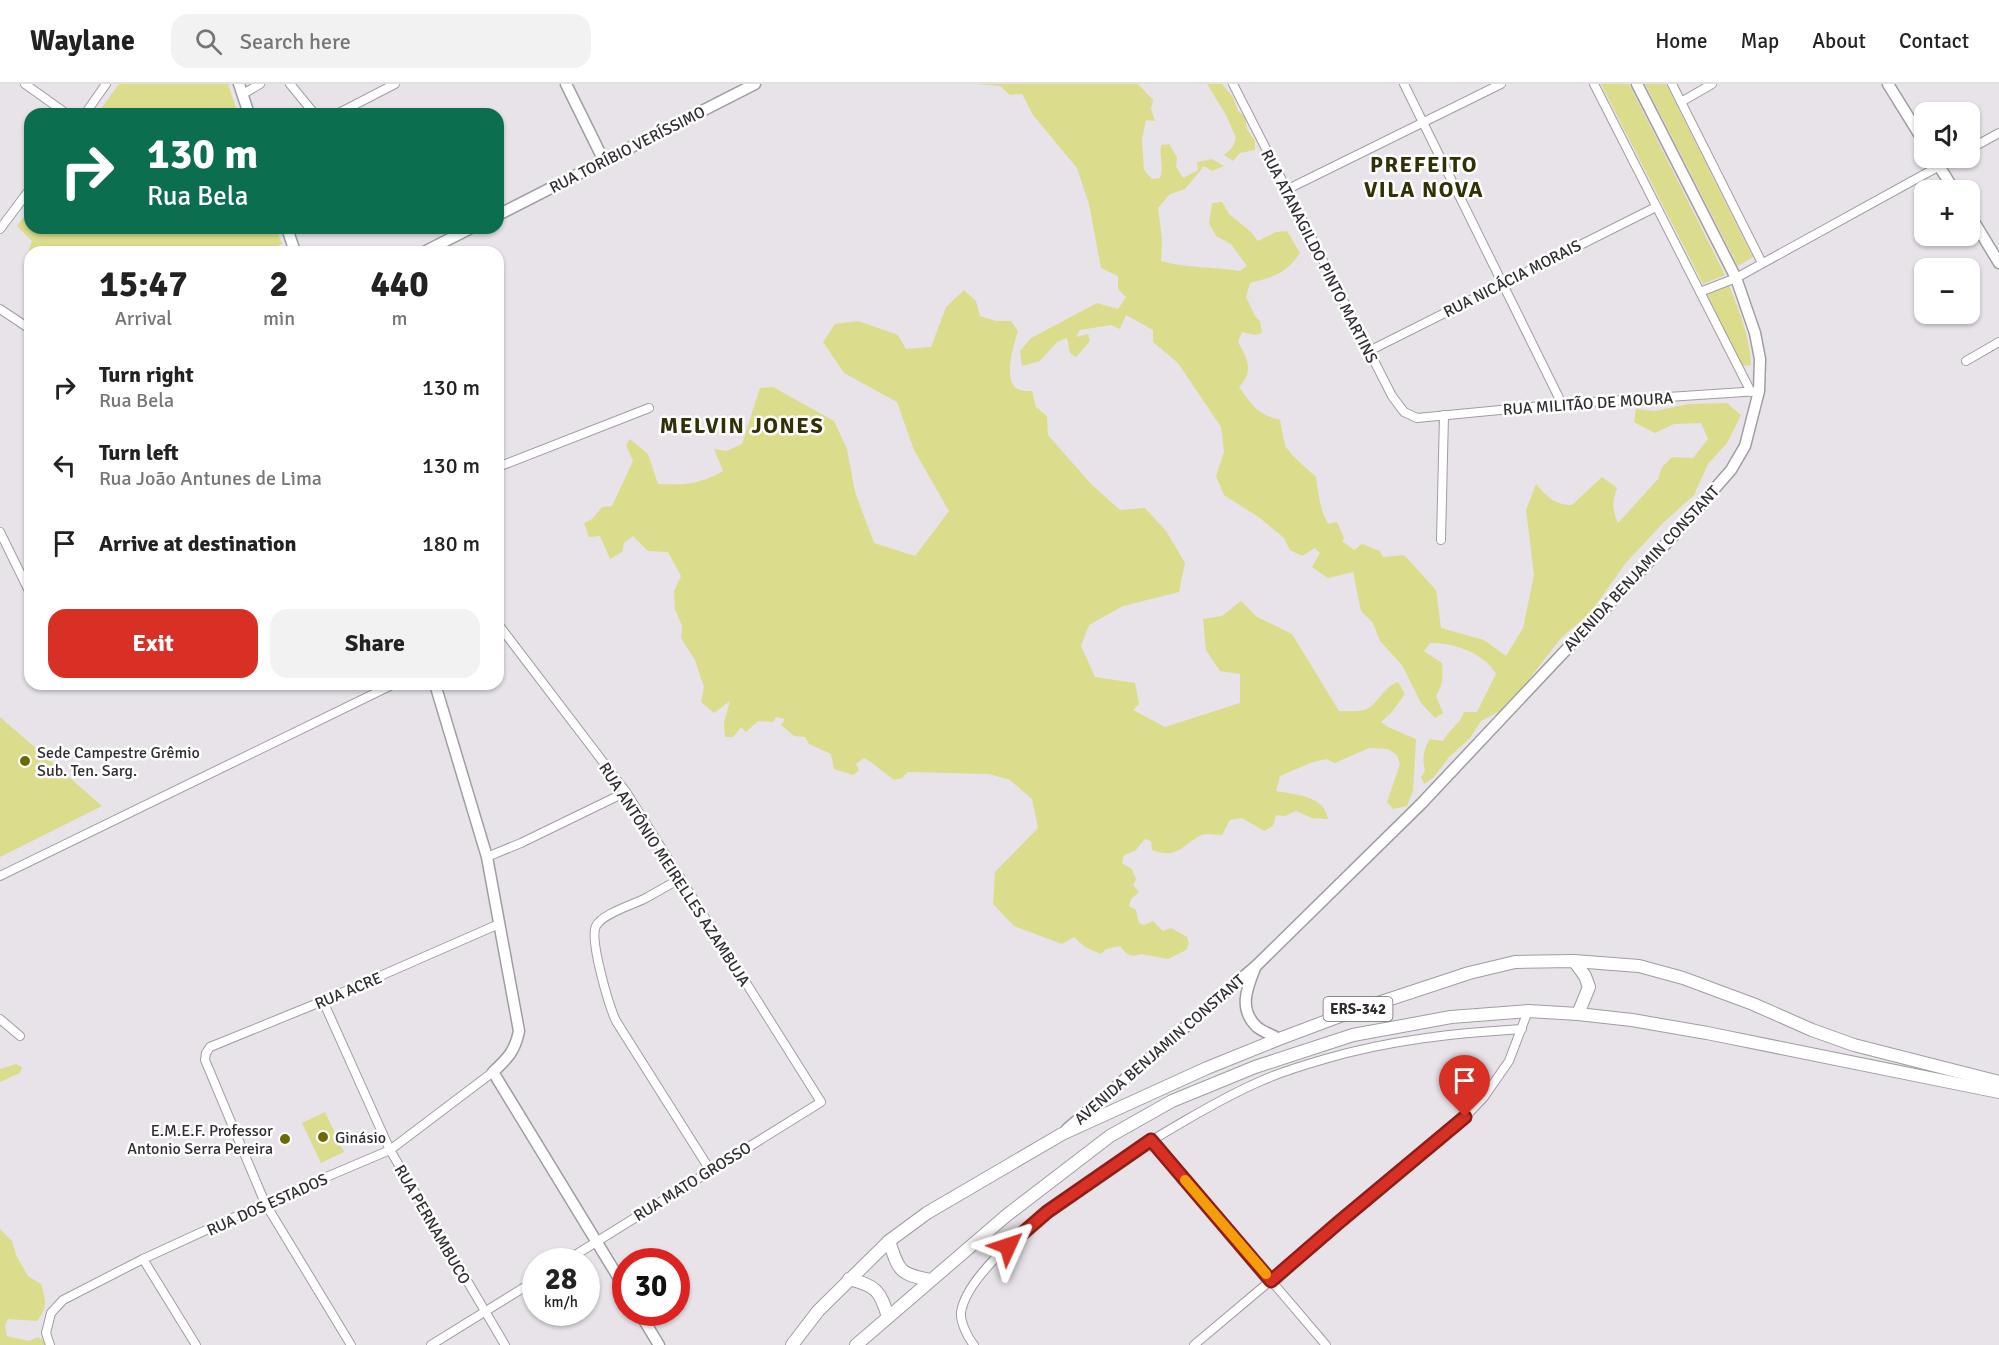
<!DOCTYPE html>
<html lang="en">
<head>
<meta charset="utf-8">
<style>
	:root { --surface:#fff; --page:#f2f2f2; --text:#222; --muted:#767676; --line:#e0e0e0; --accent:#d93025 }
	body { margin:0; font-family:Signika,sans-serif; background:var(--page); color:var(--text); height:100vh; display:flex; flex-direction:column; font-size:22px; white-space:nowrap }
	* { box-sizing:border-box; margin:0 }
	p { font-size:20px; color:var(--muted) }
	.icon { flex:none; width:33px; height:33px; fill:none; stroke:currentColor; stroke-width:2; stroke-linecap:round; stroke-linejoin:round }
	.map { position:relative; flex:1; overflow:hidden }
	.side { position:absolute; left:24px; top:162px; width:480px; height:444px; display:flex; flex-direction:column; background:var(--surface); border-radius:18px; box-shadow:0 2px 4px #0004 }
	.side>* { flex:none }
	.banner { position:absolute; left:24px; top:24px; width:480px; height:126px; border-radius:18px; box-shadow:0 2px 4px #0004; background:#0b6e4f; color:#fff; overflow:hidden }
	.controls { position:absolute; left:1914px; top:18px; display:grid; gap:12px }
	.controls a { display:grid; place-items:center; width:66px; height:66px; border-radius:12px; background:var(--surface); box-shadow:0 2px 4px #0004; font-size:30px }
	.speed { position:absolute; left:522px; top:1164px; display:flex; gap:12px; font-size:30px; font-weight:700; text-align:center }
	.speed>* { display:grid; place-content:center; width:78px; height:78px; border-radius:50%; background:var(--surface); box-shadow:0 2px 4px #0004; line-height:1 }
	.speed small { font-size:15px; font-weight:400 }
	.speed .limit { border:9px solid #d22; background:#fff; color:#111 }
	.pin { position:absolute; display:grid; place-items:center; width:51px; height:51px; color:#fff; margin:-62px -26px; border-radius:50% 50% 50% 0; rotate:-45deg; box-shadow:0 0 6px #0007 }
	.pin .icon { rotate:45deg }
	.me { position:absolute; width:66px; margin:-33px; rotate:48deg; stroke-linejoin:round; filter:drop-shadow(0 0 4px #0008) }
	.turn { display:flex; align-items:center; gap:21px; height:126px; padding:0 24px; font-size:27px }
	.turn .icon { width:78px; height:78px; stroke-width:2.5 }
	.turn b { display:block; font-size:42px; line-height:51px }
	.eta { display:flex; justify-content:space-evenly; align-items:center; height:102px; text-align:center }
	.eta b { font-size:36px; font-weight:700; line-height:42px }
	.cta { display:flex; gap:12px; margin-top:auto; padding:12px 24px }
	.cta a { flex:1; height:69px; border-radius:18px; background:var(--accent); color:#fff; font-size:24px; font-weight:700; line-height:69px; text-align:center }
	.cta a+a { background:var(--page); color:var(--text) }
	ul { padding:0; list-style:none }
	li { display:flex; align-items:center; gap:18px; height:78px; padding:0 24px }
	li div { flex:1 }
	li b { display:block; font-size:22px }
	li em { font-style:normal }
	header { display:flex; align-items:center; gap:36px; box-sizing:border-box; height:84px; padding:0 30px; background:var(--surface); border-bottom:2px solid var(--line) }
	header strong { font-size:28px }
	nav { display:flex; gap:33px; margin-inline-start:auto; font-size:21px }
	.search { width:420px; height:54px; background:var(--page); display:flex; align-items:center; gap:15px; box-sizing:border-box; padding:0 21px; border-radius:18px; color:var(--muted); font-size:22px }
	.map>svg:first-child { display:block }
	.green { fill:#dcdc8d }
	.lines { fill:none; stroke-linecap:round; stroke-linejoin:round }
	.minor-casing { stroke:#a09da2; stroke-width:10 }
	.tertiary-casing { stroke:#a09da2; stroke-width:13 }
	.secondary-casing { stroke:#a09da2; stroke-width:13 }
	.primary-casing { stroke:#a09da2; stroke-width:14 }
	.minor { stroke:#fff; stroke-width:8 }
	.tertiary { stroke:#fff; stroke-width:10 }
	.secondary { stroke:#fff; stroke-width:10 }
	.primary { stroke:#fff; stroke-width:12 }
	.route-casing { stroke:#8d1f18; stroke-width:15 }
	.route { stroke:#d93025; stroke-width:10 }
	.slow { stroke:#f59e0b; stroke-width:10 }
	.poi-dot { fill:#6b6a06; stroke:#fff; stroke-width:2 }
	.labels { text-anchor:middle; stroke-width:5; stroke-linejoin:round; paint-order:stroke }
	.shield { fill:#fff; stroke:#6e6d6f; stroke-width:1.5 }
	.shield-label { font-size:15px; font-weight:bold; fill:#302e31 }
	.street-label { font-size:16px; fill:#302e31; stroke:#fff }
	.poi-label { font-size:16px; fill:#302e31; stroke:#fff; text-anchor:start }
	.district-label { font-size:22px; font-weight:bold; letter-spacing:1.5px; fill:#313006; stroke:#fff }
</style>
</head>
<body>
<header>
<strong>Waylane</strong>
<div class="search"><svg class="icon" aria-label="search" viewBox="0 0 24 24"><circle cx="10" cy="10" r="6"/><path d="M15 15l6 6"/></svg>Search here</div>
<nav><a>Home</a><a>Map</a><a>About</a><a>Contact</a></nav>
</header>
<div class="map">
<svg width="1999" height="1261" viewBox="0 0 1999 1261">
	<rect width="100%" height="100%" fill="#e7e3e9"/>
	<g class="green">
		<polygon points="119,0 228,0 238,30 97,30"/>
		<path d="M976,0H1138L1153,16L1151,25L1155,37L1146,36L1142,55L1144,86L1152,95L1160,94C1164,82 1159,73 1161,61L1169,60L1177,73L1176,83L1183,94L1198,86L1197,78L1212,75L1224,82L1212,87L1204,82L1185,105L1170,110L1158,124L1162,155L1161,177C1189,185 1212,182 1240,187L1247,182L1231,160L1216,152L1209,139L1212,119L1222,118L1229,130L1251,148L1258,157L1276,148L1287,147L1300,169C1285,191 1274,192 1250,199L1246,213L1255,232L1260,237L1262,249L1255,251L1242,248L1238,258C1248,276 1254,287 1239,303C1252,321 1257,330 1280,336L1285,362L1294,373L1316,393C1318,410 1320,425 1328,440L1337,438L1344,454L1342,457L1354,466L1362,460L1380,467L1383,473L1404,471L1436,506L1441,544L1484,556L1506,572L1523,544L1534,491L1526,426L1536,400C1547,413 1555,421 1572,421L1602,393L1617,404C1612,418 1612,426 1618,439L1658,395L1662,383L1672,373L1693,374L1708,355L1701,339L1674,340L1655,349L1634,338L1636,325L1654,327L1689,320L1727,319L1741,331L1727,359L1708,380L1694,411L1663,439L1625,480L1590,529L1561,554L1522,604L1500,627L1481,637L1470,654L1449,673L1434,693L1424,700L1421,693L1425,687C1422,675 1423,665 1430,655L1443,657C1449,645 1461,639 1464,628H1477L1496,590C1485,569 1452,558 1430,559L1424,567L1442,579C1443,595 1443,599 1436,612L1443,629L1435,634L1421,619L1402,581L1380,557L1373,539L1361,527L1353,488L1328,494L1312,483L1320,469L1315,464L1302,472L1290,466L1284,454L1260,434L1224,411L1216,392L1224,368L1221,343L1178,279L1153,258V246L1126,231L1120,245L1111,241L1080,246L1076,253L1088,250L1090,257L1076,273L1070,269L1067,254L1057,258L1040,277L1022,282L1020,267L1031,254L1097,219L1118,225L1126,213L1118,205V192L1101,184L1089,120L1077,84L1033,31L1022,10L1010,11L1000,2Z"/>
		<polygon points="1207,0 1222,0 1233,13 1238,27 1245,33 1247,45 1255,57 1255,66 1240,69 1233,77 1224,71 1232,64 1236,54 1226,31"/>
		<polygon points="1601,0 1629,0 1725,191 1703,200"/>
		<polygon points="1645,0 1666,0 1753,173 1738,182"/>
		<polygon points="30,124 30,144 276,144 282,160 265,168 30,168 30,184 24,180 32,157 17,142"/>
		<path d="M1729,201C1739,227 1750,253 1751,281L1741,282L1707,210Z"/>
		<path d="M964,206L976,217L980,232L996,237H1011L1018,247C1014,260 1002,297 1018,305C1021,307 1028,307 1032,307L1036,323L1047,332L1048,351L1091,400L1120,426L1145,424L1166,447L1185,479L1179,508L1123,522L1089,541L1081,562L1095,593L1135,599L1139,620L1133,626L1165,643L1240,619V590L1220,587L1206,566L1203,535L1222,532L1241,517L1257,533L1292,550L1339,627C1346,627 1357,628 1364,626C1378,622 1382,603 1398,598L1405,610L1392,628L1381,638L1388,643L1416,655L1413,707L1407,722L1393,725L1387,718L1400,680L1397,671L1388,665L1369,664L1335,679L1326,675L1310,679L1280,692L1276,707C1296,711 1324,711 1328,735L1312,734L1296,727L1285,732L1276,731L1273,742L1264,747L1242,734L1230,736L1222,751C1216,751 1207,749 1202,751C1182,760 1179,776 1152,766L1151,757L1145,755L1135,767L1124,771L1122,779L1132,785L1136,795L1133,801L1139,808L1131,815L1129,822L1136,826L1139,839L1144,841L1153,837L1163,847L1171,844L1187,853L1189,860L1186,866L1168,875L1141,870L1134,872L1127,870L1120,862L1106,865L1101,870L1085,863L1074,853L1062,860L1014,842L993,820L995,788L1038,744L1032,715L1010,696L989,690L908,688L902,694L894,696C883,689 876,680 864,674L856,680L859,686L853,691L834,685L831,670L809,660L805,653L794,652L781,641L785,635L776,633L773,638L758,637L746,648L741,643L733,653H725L724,638L730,617L714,629L701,618L704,603L695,576L681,554L682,542L675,525L674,507L681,492L668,468L648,467L633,452L624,459L622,468L610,475L600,452L589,453L584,439L592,435L602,423L612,422L633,377L626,361L630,355L648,370L658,400C685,401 699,401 723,387L714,365L726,367L742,360L760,304L773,303L834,337L847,365L855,408L874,459L915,472L949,427L914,366L897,318L844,289L823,258L835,240L858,237L898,251L906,265L931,263L946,223Z"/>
		<polygon points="0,633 102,722 0,773"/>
		<polygon points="16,980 22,983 20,989 0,998 0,985"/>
		<polygon points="325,1028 344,1068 321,1079 302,1039"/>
		<path d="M0,1145L12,1157L16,1171L28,1192L41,1200C46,1216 48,1224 37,1237L8,1235L5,1242L7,1252L29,1257L38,1253L46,1258V1261H0Z"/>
	</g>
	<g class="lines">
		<defs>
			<g id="minor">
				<polyline points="25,0 67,30"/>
				<polyline points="290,0 313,28 318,30"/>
				<polyline points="1233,0 1392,312 1404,328 1417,334 1562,320 1759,307"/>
				<polyline points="1404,0 1562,320"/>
				<polyline points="1594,0 1751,308"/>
				<polyline points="1672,0 1762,179"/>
				<polyline points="243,10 260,0"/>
				<polyline points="1681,18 1712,0"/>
				<polyline points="85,30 106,0"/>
				<polyline points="337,30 395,0"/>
				<polyline points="1970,65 1999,49"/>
				<polyline points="1286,106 1501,0"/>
				<polyline points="0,145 30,105"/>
				<polyline points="1700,208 1736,194 1954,74"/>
				<polyline points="0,225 30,245"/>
				<polyline points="1369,267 1656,123"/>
				<polyline points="1966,277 1999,258"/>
				<polyline points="498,383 649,324"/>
				<polyline points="0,448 30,509"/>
				<polyline points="1441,456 1444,331"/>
				<polyline points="498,540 626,708 821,1018 564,1178"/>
				<polyline points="487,773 521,759 626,708"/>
				<polyline points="0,792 394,600"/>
				<path d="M681,794C669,801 657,808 644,815C632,821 602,830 596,842C589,855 609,922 616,937L710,1086"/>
				<polyline points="323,917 390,1066 505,1261"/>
				<polyline points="0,935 20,952"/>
				<polyline points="1151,1056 1326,1261"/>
				<polyline points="143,1175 196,1261"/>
				<polyline points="50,1261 46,1249 51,1229 63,1216 143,1175 265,1119 390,1066 493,988"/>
				<polyline points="351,1261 265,1119 205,976 206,969 210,963 323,917 499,840"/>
				<polyline points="431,1261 536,1196"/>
				<path d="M974,1261C968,1254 960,1238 961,1228C973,1157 1195,1025 1261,997C1281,988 1304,981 1325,975C1389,956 1456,949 1522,945"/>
				<polyline points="1194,1261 1465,1033 1484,1013 1509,977 1528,927"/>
			</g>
			<g id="tertiary">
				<polyline points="239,0 249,30"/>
				<polyline points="566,0 604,77"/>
				<polyline points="1888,0 1924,58"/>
				<polyline points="1934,74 1954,106"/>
				<polyline points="498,131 755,0"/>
				<polyline points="1970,131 1999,179"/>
				<polyline points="287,144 295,168"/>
				<polyline points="424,168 471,144"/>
				<path d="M435,600L487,773L519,947C515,967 508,974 493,988L626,1206"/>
				<polyline points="639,1228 659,1261"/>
			</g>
			<g id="secondary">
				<path d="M1255,884C1247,904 1238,925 1257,943C1263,948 1273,951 1279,955"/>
				<polyline points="1067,1045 1257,881 1421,720 1675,450 1731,386 1745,362 1759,307 1760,275 1755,249 1736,194 1637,0"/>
			</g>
			<g id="primary">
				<polyline points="1574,877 1585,892 1589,903 1578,930"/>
				<path d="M889,1157C899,1187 899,1190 930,1196"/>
				<path d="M849,1195C876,1202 880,1206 888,1233"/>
				<polyline points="792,1261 818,1227 889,1157 927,1129 1062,1050 1207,984 1279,955 1351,928 1469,889 1515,878 1574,877 1639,882 1683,894 1753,920 1812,946 1854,961 1999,998"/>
				<polyline points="856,1261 1007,1131 1110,1052 1172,1017 1255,983 1353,951 1451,933 1528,927 1578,930 1632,936 1707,949 1999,1008"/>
			</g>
		</defs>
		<use href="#minor" class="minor-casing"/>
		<use href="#tertiary" class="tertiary-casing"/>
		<use href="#secondary" class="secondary-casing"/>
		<use href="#primary" class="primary-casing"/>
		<use href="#minor" class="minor"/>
		<use href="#tertiary" class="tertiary"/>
		<use href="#secondary" class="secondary"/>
		<use href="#primary" class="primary"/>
	</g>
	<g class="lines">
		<defs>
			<polyline id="route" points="1008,1162 1047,1128 1151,1056 1271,1197 1338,1139 1465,1033"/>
		</defs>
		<use href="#route" class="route-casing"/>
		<use href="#route" class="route"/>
		<polyline class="slow" points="1185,1096 1266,1190"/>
	</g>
	<g class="poi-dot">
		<circle cx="25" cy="677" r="6"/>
		<circle cx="323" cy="1053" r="6"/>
		<circle cx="285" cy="1055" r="6"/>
	</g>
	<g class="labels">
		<rect class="shield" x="1323.5" y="913" width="69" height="24" rx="4.5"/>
		<g class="shield-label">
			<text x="1358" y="930">ERS-342</text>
		</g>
		<g class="street-label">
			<text transform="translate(627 65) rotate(-27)" y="6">RUA TORÍBIO VERÍSSIMO</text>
			<text transform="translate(1320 172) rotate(63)" y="6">RUA ATANAGILDO PINTO MARTINS</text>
			<text transform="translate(1512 194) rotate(-27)" y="6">RUA NICÁCIA MORAIS</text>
			<text transform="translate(1588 319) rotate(-4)" y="6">RUA MILITÃO DE MOURA</text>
			<text transform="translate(1641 484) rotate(-47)" y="6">AVENIDA BENJAMIN CONSTANT</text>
			<text transform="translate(675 790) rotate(57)" y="6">RUA ANTÔNIO MEIRELLES AZAMBUJA</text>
			<text transform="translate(348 906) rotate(-23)" y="6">RUA ACRE</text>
			<text transform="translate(1159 965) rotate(-41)" y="6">AVENIDA BENJAMIN CONSTANT</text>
			<text transform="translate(692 1097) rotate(-32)" y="6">RUA MATO GROSSO</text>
			<text transform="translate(267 1120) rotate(-24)" y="6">RUA DOS ESTADOS</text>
			<text transform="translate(433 1140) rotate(60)" y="6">RUA PERNAMBUCO</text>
		</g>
		<g class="poi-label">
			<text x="37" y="674">Sede Campestre Grêmio<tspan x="37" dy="18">Sub. Ten. Sarg.</tspan></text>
			<text x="273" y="1052" text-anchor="end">E.M.E.F. Professor<tspan x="273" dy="18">Antonio Serra Pereira</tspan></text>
			<text x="335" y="1059">Ginásio</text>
		</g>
		<g class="district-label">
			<text x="1424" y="88">PREFEITO<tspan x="1424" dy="25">VILA NOVA</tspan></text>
			<text x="742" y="349">MELVIN JONES</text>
		</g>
	</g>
</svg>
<div class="controls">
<a><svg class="icon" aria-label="sound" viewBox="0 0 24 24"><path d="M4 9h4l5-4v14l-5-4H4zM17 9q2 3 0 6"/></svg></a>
<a>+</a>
<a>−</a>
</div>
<div class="speed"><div>28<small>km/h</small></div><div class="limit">30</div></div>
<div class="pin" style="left:1465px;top:1033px;background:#d93025"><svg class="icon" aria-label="arrive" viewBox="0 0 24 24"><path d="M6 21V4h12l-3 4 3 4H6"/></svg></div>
<svg class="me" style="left:1008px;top:1162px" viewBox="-20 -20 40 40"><path d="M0-17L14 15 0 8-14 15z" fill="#d93025" stroke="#fff" stroke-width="4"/></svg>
<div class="banner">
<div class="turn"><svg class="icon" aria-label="right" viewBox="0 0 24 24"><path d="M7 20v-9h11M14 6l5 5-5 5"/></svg><div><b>130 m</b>Rua Bela</div></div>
</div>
<section class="side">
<div class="eta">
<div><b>15:47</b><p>Arrival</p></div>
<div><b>2</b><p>min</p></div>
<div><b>440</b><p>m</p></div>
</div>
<ul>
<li><svg class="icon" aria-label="right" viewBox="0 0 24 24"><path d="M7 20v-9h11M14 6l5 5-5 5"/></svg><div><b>Turn right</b><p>Rua Bela</p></div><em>130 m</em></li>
<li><svg class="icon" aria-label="left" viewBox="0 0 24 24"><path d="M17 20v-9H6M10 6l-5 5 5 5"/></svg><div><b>Turn left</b><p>Rua João Antunes de Lima</p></div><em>130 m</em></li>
<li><svg class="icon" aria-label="arrive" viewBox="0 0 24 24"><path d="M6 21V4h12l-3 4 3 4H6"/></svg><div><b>Arrive at destination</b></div><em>180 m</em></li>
</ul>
<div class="cta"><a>Exit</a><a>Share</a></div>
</section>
</div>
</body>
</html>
